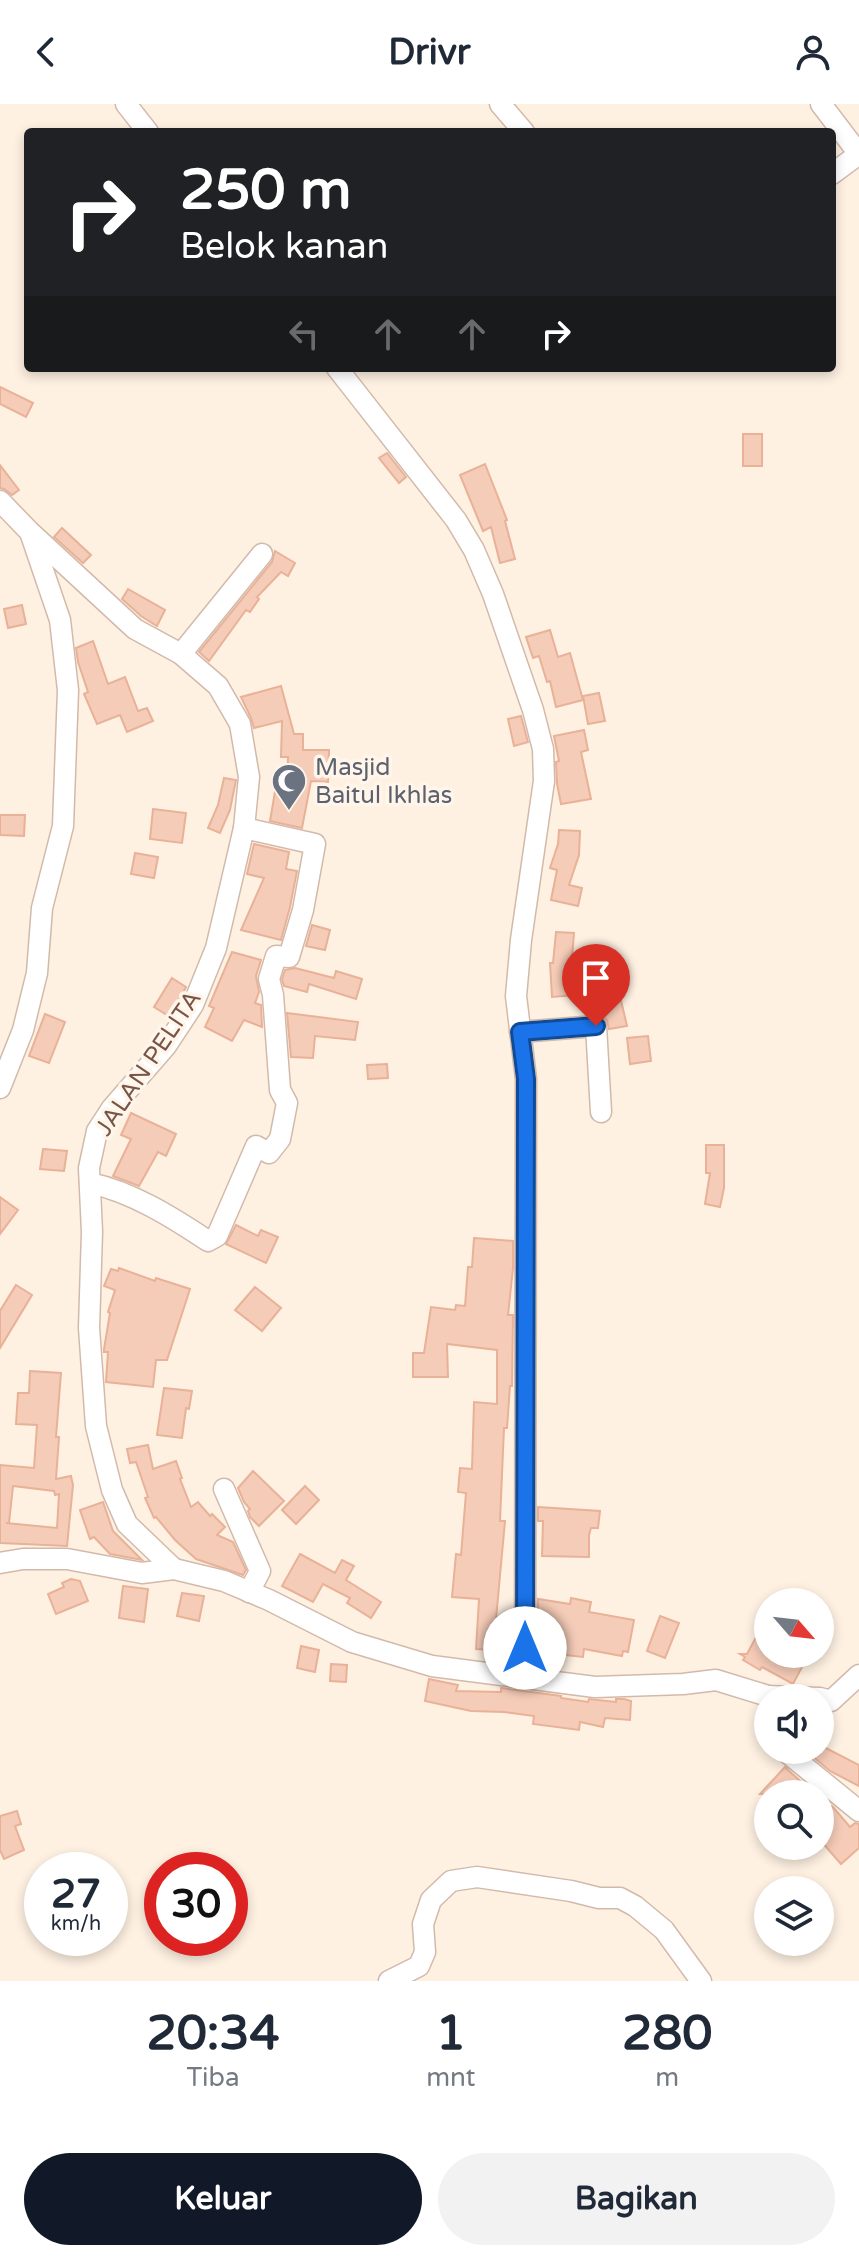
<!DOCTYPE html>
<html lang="id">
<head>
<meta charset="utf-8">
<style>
	:root { --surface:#fff; --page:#f2f2f3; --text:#1f2937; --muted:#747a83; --accent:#111827 }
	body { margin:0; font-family:"Varela Round",sans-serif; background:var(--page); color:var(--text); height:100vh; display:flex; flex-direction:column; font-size:30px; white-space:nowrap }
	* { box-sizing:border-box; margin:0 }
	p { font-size:26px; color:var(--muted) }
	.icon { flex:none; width:44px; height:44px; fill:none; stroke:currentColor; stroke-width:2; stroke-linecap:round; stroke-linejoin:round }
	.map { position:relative; height:1877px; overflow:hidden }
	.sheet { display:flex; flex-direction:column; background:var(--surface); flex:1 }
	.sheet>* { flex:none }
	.guide { position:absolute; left:24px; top:24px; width:812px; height:244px; border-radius:8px; box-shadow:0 4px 12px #0003; background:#202124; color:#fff; overflow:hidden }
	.needle { width:52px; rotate:118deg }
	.tools { position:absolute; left:754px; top:1484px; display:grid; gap:16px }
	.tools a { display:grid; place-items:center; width:80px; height:80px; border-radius:50%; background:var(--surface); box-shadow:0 4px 12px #0003; font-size:40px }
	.speed { position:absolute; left:24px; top:1748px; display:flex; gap:16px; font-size:40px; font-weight:700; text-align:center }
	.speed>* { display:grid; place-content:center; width:104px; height:104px; border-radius:50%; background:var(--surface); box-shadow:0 4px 12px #0003; line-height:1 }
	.speed small { font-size:20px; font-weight:400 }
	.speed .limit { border:12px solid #d22; background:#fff; color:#111 }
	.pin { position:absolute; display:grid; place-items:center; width:68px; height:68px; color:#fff; margin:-82px -34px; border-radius:50% 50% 50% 0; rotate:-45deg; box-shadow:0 0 8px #0007 }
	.pin .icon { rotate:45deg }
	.me { position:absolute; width:88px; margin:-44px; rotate:0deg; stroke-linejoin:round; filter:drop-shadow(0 0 6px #0008) }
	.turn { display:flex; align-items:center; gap:28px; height:168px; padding:0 24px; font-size:36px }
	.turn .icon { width:104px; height:104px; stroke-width:2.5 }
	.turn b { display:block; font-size:56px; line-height:68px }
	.lanes { display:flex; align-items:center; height:76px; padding:0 24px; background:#0003; justify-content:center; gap:40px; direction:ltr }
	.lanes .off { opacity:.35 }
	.eta { display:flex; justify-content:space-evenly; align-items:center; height:136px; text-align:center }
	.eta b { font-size:48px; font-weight:700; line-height:56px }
	.primary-button { display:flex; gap:16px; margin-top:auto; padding:16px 24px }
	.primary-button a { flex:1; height:92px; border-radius:48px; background:var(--accent); color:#fff; font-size:32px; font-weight:700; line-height:92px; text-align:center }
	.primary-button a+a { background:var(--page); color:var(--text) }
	header { display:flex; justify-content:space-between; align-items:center; height:104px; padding:0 24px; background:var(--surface); font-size:36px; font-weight:700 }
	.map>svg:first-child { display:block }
	.building { fill:#f5ccb8; stroke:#e9b197; stroke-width:2; fill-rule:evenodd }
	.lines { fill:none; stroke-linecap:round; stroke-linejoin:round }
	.minor-casing { stroke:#d2baab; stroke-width:23 }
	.minor { stroke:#fff; stroke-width:20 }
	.route-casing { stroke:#114b97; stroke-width:20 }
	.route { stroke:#1a73e8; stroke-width:14 }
	.labels { text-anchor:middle; stroke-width:7; stroke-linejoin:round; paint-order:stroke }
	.worship-label { font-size:24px; fill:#5b616d; stroke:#fff5ea; text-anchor:start }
	.street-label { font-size:24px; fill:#775547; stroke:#fff5ea }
</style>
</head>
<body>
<header><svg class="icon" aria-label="back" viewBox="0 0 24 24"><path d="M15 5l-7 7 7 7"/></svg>Drivr<svg class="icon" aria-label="person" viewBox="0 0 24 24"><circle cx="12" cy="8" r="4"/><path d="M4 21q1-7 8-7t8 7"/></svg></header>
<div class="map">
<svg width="859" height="1877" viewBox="0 0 859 1877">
	<rect width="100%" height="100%" fill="#fef1e2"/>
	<g class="building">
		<polygon points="0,283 33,299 26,313 0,300"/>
		<rect x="743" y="330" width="19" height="32"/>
		<polygon points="387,349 406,373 399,379 379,354"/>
		<polygon points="485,360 507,416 505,417 515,455 500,459 491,423 483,427 460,371"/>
		<polygon points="0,361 19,386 12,391 4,385 0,384"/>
		<polygon points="62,424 91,451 83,459 54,433"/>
		<polygon points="275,447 295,459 288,472 281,468 257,493 259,495 250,508 246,506 209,557 199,548 272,458"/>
		<polygon points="128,485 165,506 157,522 141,512 122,495"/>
		<polygon points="22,501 26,520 8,524 4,505"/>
		<polygon points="550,526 558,553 570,549 583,596 556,603 550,577 547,578 539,552 533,554 526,533"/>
		<polygon points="93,537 108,580 125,573 138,607 147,604 153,617 127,628 120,611 97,620 84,590 88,588 78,558 76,544"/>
		<polygon points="281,582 294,630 303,630 303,646 329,646 328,678 311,677 302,724 270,717 276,682 287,684 288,653 281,653 282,617 254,624 251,614 241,593"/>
		<polygon points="599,589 605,617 588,620 583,592"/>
		<polygon points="521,612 528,638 514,642 508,615"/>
		<polygon points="584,626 588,646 581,648 591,695 561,700 557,680 556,658 559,657 554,632"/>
		<polygon points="224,674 236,676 230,706 220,729 208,724 218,701"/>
		<polygon points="153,705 186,709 182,739 150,735"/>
		<polygon points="0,711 25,711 24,732 0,731"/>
		<polygon points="559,726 580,727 579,751 569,781 582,784 578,802 551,796 557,766 550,764 558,740"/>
		<polygon points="254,740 289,748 286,765 297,767 290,803 281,836 241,826 264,774 247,770"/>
		<polygon points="135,749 158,753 154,774 131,770"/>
		<polygon points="312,821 330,826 325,846 306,842"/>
		<polygon points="556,828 574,829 572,854 595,853 596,883 617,879 627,922 609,925 607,916 599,910 596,897 590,899 588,890 552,893 550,859 553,859"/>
		<polygon points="232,848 261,856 256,872 259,888 255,899 261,901 262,923 244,916 232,937 205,923 214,904 209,902"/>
		<polygon points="295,864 334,874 336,867 362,875 356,895 309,880 307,888 284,882 282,875 285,866"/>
		<polygon points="172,874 186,883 170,913 154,903"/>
		<polygon points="287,909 358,918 355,936 315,932 313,954 291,953"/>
		<polygon points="45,910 65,918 49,959 29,952"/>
		<polygon points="648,932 651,957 630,960 627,934"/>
		<polygon points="387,960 388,974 368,975 367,961"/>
		<polygon points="131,1009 176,1030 166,1052 158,1048 139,1082 113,1072 131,1035 121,1031"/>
		<polygon points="706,1041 724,1041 724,1084 720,1103 705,1100 710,1069 706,1069"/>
		<polygon points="43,1045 67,1047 64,1067 40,1065"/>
		<polygon points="0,1093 18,1106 0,1130"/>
		<polygon points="236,1121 258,1132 261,1126 278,1133 266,1159 226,1140"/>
		<polygon points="474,1134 513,1137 513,1164 508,1211 513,1211 512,1282 510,1282 507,1324 504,1324 500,1417 505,1417 496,1515 501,1516 499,1546 476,1545 479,1495 452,1493 456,1450 461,1451 466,1389 458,1388 460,1364 472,1365 474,1298 497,1300 497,1246 447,1240 448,1273 413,1273 413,1249 424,1249 431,1203 455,1206 456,1201 465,1202 468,1163 472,1163"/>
		<polygon points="119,1164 155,1177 156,1174 190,1185 167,1256 156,1256 153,1283 106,1278 108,1248 104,1248 104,1245 110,1209 108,1208 115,1186 104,1182 111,1165 118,1167"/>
		<polygon points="16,1181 32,1191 0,1244 0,1207"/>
		<polygon points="255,1183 281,1204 262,1227 235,1206"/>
		<path d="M30,1267L61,1269L56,1333H59L56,1375L71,1372L73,1381L67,1442L0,1439V1361L34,1364L37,1321L16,1320L18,1289H29ZM13,1382L54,1387L55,1391L59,1390L57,1424L6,1419H9Z"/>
		<polygon points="164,1284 192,1287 189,1305 186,1304 182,1334 157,1331"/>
		<polygon points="148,1341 153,1365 176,1357 182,1374 180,1375 191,1403 198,1398 210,1412 212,1410 225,1423 217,1431 233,1438 246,1466 243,1471 196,1455 175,1436 156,1413 154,1414 145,1394 148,1393 136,1358 130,1359 127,1345"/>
		<polygon points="253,1367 284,1397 259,1422 250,1413 248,1407 250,1405 244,1398 238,1384"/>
		<polygon points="305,1382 319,1396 296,1420 282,1406"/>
		<polygon points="103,1398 113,1427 142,1456 110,1450 94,1433 90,1435 80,1406"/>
		<polygon points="538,1403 600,1407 598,1424 591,1424 589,1431 589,1453 542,1452 543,1417 538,1417"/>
		<polygon points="300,1450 335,1469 342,1456 354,1462 346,1476 381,1498 371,1514 347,1499 350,1494 323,1480 313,1498 282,1482"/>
		<polygon points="71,1475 80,1477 88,1497 56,1510 48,1490 64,1483 62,1479"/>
		<polygon points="123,1482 148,1485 144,1518 119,1514"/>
		<polygon points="182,1489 204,1492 199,1517 177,1512"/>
		<polygon points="571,1494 591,1498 589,1508 634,1516 628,1548 623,1547 622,1552 584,1545 583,1553 538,1548 538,1495 570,1500"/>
		<polygon points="768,1511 768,1550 809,1550 793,1580 762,1563 760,1566 743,1556 745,1553 740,1550 747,1550"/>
		<polygon points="660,1512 679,1519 665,1554 647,1547"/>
		<polygon points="301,1542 319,1546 315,1568 297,1564"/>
		<polygon points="331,1560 347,1561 346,1578 330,1577"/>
		<polygon points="429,1575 458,1581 456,1587 501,1588 501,1584 561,1592 561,1594 588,1598 589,1595 616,1598 616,1595 624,1595 631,1597 630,1616 605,1614 603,1623 580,1618 579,1626 533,1620 534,1612 504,1608 471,1607 425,1597"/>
		<polygon points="820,1641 859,1661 859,1682 830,1667 811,1651 813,1646 820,1646"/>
		<polygon points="785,1663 789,1667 815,1690 760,1690"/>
		<polygon points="820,1695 833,1703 850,1723 855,1719 859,1720 859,1744 841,1760 820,1736"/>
		<polygon points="17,1707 21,1720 15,1722 24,1746 4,1755 0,1746 0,1712"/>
	</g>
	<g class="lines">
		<defs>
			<g id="minor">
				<polyline points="126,0 148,28"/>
				<polyline points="500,0 524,28"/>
				<polyline points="821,0 859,50 832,70"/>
				<polyline points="337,264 456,416 474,446 493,490 533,606 543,645 544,677 521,836 516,892 526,975 525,1573"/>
				<polyline points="0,397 29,427 135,525 181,550 218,582 240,620 249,673 244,724 216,844 193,901 166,942 112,1004 97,1027 89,1064 92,1128 89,1224 96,1322 112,1386 127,1420 174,1465"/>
				<polyline points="181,550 262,450"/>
				<polyline points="520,928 596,922 601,1008"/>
				<polyline points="0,984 23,926 37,869 42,804 63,722 68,586 60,516 31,431"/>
				<path d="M90,1079C132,1088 172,1113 208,1137L217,1132L256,1042L269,1049L280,1035L287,999L280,986L273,891L269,875L276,852L289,853L303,806L315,740L244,724"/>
				<polyline points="224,1385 260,1467 249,1488"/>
				<polyline points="0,1459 23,1455 67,1455 142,1469 174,1465 224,1477 269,1496 352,1538 432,1562 595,1583 683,1580 716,1576 768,1592 768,1594"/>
				<polyline points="768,1592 818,1594"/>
				<polyline points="820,1594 831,1597 859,1571"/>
				<polyline points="784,1646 859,1707"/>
				<polyline points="389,1877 419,1862 425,1848 423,1820 431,1796 451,1777 477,1773 571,1787 599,1794 620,1794 635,1802 664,1826 701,1877"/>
			</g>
		</defs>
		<use href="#minor" class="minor-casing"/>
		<use href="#minor" class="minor"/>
	</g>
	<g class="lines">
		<defs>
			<polyline id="route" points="525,1544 526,975 520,928 596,922"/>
		</defs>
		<use href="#route" class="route-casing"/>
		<use href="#route" class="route"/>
	</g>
	<defs>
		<symbol id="mosque-pin" viewBox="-11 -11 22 30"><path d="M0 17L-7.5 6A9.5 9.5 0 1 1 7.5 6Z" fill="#6b7280" stroke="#fff5ea"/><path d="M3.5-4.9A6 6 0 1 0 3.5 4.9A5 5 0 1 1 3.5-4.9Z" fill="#fff"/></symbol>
	</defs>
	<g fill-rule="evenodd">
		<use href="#mosque-pin" x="269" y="657" width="40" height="54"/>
	</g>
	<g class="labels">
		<g class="worship-label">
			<text x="315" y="671">Masjid<tspan x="315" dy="28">Baitul Ikhlas</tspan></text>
		</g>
		<g class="street-label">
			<text transform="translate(148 959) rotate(-56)" y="8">JALAN PELITA</text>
		</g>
	</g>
</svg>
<div class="tools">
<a><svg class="needle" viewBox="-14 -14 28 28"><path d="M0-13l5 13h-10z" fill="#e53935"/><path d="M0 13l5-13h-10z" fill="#747a83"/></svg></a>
<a><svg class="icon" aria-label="sound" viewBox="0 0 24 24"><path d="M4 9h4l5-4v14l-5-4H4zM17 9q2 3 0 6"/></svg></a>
<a><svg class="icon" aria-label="search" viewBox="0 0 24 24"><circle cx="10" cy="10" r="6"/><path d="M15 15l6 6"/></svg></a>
<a><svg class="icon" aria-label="layers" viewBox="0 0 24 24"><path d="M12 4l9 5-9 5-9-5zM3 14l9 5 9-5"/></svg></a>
</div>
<div class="speed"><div>27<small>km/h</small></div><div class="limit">30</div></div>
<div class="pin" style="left:596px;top:922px;background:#d93025"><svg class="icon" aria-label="arrive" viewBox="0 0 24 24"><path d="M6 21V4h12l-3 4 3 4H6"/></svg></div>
<svg class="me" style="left:525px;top:1544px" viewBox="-20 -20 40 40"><circle r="19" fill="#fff"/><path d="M0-13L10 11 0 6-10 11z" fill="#1a73e8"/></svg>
<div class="guide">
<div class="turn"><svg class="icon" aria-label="right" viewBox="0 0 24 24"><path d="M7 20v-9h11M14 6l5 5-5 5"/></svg><div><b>250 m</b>Belok kanan</div></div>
<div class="lanes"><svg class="icon off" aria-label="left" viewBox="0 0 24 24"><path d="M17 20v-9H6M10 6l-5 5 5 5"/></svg><svg class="icon off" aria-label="ahead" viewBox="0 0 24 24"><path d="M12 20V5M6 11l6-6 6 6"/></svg><svg class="icon off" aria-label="ahead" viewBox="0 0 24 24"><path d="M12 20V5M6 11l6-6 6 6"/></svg><svg class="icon" aria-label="right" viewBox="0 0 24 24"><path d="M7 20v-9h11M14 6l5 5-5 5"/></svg></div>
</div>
</div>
<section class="sheet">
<div class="eta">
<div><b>20:34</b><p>Tiba</p></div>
<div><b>1</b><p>mnt</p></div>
<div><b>280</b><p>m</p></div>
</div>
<div class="primary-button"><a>Keluar</a><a>Bagikan</a></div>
</section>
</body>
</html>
